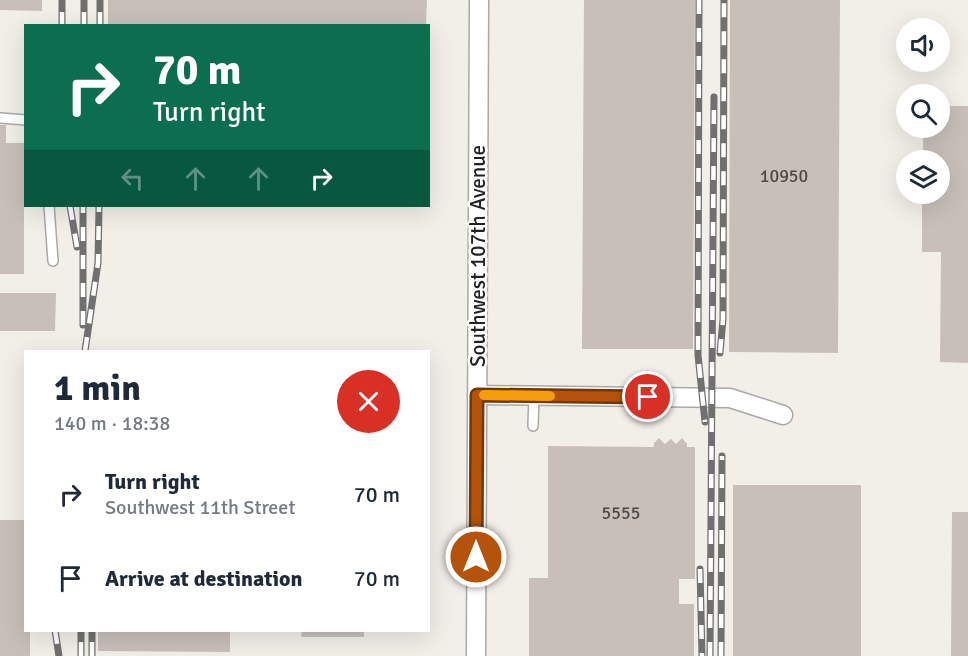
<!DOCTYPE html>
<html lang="en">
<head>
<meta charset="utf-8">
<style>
	:root { --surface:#fff; --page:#f2f2f3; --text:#1f2937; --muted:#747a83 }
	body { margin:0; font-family:Signika,sans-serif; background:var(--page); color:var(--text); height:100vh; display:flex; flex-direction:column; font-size:22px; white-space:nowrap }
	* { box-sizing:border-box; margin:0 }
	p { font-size:20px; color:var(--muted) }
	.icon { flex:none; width:33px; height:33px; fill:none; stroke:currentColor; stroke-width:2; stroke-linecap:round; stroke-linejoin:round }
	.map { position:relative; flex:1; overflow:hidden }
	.sheet { position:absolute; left:24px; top:350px; width:406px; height:282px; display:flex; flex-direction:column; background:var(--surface); border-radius:0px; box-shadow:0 6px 24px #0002 }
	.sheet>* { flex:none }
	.banner { position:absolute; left:24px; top:24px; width:406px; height:183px; border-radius:0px; box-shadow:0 6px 24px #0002; background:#0b6e4f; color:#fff; overflow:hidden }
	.tools { position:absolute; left:896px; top:18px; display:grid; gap:12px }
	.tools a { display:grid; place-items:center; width:54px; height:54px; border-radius:50%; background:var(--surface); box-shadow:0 6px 24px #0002; font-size:30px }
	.pin { position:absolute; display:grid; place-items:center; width:51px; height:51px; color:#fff; margin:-26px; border:3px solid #fff; border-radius:50%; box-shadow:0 2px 6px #0007 }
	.me { position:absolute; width:66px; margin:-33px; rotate:0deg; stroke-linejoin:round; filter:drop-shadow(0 0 4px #0008) }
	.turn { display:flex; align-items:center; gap:21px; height:126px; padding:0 30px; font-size:27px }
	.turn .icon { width:78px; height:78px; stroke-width:2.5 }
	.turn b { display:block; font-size:42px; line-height:51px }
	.lanes { display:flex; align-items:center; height:57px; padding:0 30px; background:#0003; justify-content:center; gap:30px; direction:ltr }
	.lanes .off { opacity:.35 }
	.round { display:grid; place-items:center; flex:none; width:63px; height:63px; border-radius:32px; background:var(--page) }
	.summary { display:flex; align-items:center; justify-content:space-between; height:102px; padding:0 30px }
	h1 { font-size:36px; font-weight:700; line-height:45px }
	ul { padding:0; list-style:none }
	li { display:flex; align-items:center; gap:18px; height:84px; padding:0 30px }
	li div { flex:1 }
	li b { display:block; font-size:22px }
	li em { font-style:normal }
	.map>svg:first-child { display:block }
	.building { fill:#c7bfb8 }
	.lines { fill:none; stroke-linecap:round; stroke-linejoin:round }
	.service-casing { stroke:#a9a9a9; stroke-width:12 }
	.minor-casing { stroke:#a9a9a9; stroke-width:21 }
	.service { stroke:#fff; stroke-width:9 }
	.minor { stroke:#fff; stroke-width:18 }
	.rail-casing { stroke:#707070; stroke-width:7 }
	.rail { stroke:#fff; stroke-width:4.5; stroke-dasharray:14; stroke-linecap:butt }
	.route-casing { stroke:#753606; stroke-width:15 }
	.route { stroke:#b45309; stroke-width:10 }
	.slow { stroke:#f59e0b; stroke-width:10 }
	.labels { text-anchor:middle; stroke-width:5; stroke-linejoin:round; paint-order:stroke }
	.number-label { font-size:18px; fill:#4b4948 }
	.street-label { font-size:21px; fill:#222; stroke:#fff }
</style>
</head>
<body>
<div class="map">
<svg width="968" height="656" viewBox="0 0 968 656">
	<rect width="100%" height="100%" fill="#f2efe9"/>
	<g class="building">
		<polygon points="0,0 42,0 42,11 0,10"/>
		<polygon points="108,0 427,0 426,26 108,26"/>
		<polygon points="584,0 695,0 693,349 582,349"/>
		<polygon points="730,0 840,0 838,353 729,352"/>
		<polygon points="939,106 968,106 968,363 940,362 941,252 922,252 922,194 939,194 939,160 923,160 923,128 939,128"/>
		<polygon points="0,125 6,125 6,143 24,143 24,274 0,274"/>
		<polygon points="0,293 56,293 55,331 0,331"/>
		<polygon points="659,438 665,444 671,439 676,444 682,438 687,444 687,447 695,447 695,579 679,579 679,604 694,604 694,656 529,656 529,578 548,578 548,446 654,447 654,443"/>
		<rect x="733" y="485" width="128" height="171"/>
		<polygon points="952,512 968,512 968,656 951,656"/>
		<polygon points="0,520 26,520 26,630 30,630 30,656 0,656"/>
		<polygon points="98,630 230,630 230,652 98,651"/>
		<polygon points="302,630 364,630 364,637 301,637"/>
	</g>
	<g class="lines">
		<defs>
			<g id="service">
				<polyline points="0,118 26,120"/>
				<polyline points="49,206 53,261"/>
				<polyline points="533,426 534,396"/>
			</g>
			<g id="minor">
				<polyline points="477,395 730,398 783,415"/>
				<polyline points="476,656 479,0"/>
			</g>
		</defs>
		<use href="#service" class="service-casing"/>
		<use href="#minor" class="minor-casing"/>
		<use href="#service" class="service"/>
		<use href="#minor" class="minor"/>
		<defs>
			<g id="rail">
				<polyline points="699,0 698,355 705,422"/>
				<polyline points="62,26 62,0"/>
				<polyline points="84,26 84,0"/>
				<polyline points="100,26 100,0"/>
				<polyline points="70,206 77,247"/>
				<polyline points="83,325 83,206"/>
				<polyline points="85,351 98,263 99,206"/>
				<polyline points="720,353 723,319 724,0"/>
				<polyline points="700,569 702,656"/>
				<polyline points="55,630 59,656"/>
				<polyline points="81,656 81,630"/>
				<polyline points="92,656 92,630"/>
				<polyline points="710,656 714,97"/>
				<polyline points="721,656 722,456"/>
			</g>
		</defs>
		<use href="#rail" class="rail-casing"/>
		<use href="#rail" class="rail"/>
	</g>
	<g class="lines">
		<defs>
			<polyline id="route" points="476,557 477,395 648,397"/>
		</defs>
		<use href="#route" class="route-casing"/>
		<use href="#route" class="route"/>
		<polyline class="slow" points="484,395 550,396"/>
	</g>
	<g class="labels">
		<g class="number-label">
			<text x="784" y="182">10950</text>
			<text x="621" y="519">5555</text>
		</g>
		<g class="street-label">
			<text transform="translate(478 256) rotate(-90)" y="7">Southwest 107th Avenue</text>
		</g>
	</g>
</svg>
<div class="tools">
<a><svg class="icon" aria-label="sound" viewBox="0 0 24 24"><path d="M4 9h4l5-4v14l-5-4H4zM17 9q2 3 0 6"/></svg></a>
<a><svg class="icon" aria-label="search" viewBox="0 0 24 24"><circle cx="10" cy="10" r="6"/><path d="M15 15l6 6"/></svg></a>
<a><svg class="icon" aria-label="layers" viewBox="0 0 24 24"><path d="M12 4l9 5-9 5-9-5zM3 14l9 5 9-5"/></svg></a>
</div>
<div class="pin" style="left:648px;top:397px;background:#d93025"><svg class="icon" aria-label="arrive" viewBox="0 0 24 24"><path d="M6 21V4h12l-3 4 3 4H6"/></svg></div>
<svg class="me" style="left:476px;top:557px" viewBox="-20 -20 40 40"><circle r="17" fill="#b45309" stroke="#fff" stroke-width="3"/><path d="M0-11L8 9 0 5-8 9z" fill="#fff"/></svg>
<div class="banner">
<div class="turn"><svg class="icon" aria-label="right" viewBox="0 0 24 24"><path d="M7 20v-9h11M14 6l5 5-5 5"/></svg><div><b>70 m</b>Turn right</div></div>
<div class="lanes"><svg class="icon off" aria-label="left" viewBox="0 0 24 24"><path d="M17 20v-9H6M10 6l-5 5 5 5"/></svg><svg class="icon off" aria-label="ahead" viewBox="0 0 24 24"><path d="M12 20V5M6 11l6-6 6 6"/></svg><svg class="icon off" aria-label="ahead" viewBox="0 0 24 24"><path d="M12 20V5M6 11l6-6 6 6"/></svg><svg class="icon" aria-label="right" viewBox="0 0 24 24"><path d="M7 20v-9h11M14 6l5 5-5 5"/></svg></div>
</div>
<section class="sheet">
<div class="summary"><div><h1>1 min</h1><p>140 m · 18:38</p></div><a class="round" style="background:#d93025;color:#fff"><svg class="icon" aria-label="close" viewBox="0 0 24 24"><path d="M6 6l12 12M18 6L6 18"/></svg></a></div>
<ul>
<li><svg class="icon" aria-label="right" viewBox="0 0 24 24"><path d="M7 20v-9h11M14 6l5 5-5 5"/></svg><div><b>Turn right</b><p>Southwest 11th Street</p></div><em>70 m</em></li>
<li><svg class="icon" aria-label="arrive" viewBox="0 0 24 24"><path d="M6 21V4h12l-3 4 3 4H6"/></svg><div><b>Arrive at destination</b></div><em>70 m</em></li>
</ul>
</section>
</div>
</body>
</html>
